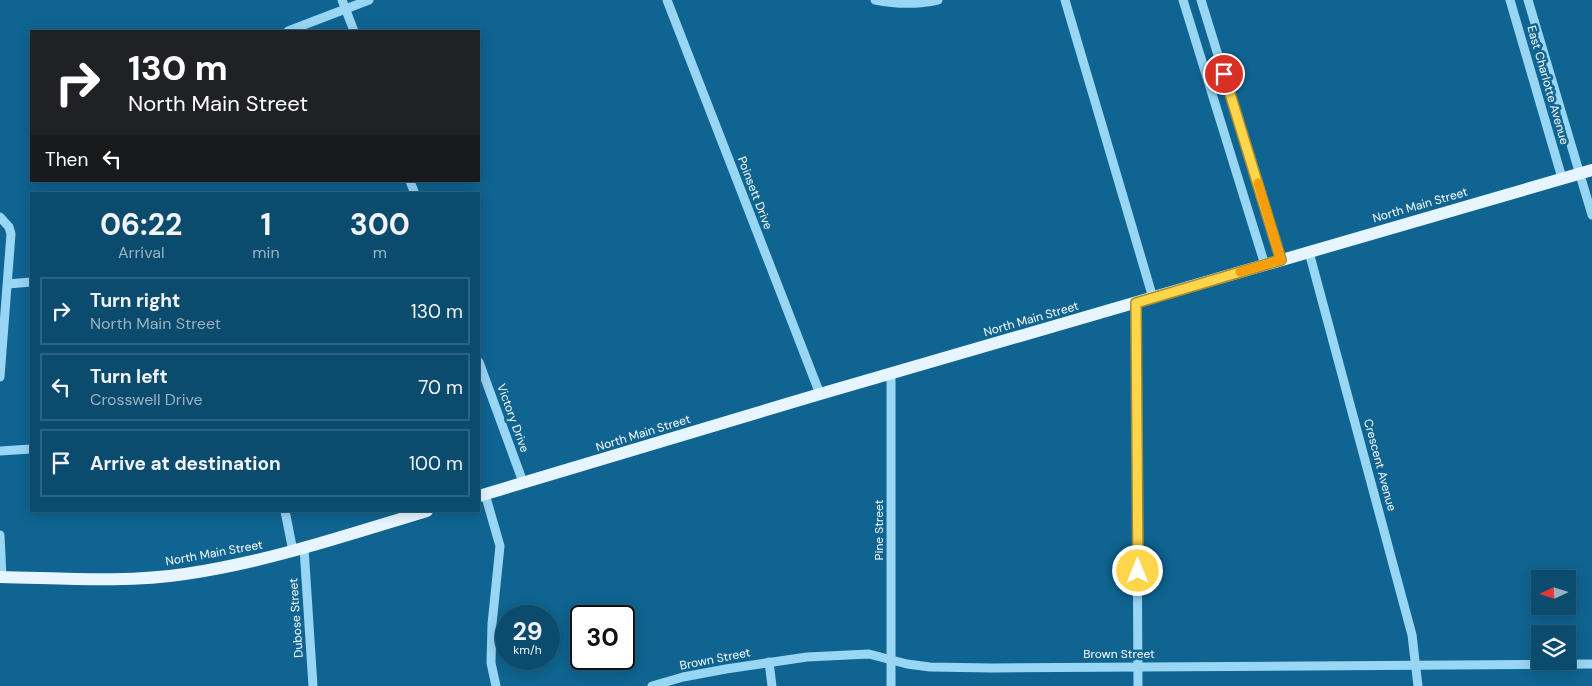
<!DOCTYPE html>
<html lang="en">
<head>
<meta charset="utf-8">
<style>
	:root { --surface:#0b4b6d; --page:#145272; --text:#f1f3f6; --muted:#9ab3c2; --line:#2b6380 }
	body { margin:0; font-family:"DM Sans",sans-serif; background:var(--page); color:var(--text); height:100vh; display:flex; flex-direction:column; font-size:19px; white-space:nowrap }
	* { box-sizing:border-box; margin:0 }
	p { font-size:16px; color:var(--muted) }
	.icon { flex:none; width:28px; height:28px; fill:none; stroke:currentColor; stroke-width:2; stroke-linecap:round; stroke-linejoin:round }
	.map { position:relative; flex:1; overflow:hidden }
	.sheet { position:absolute; left:30px; top:192px; width:450px; height:320px; display:flex; flex-direction:column; background:var(--surface); border-radius:0px; box-shadow:0 2px 12px #0003,0 0 0 1px var(--line) }
	.sheet>* { flex:none }
	.top-card { position:absolute; left:30px; top:30px; width:450px; height:152px; border-radius:0px; box-shadow:0 2px 12px #0003,0 0 0 1px var(--line); background:#202124; color:#fff; overflow:hidden }
	.needle { width:32px; rotate:266deg }
	.buttons { position:absolute; left:1531px; top:570px; display:grid; gap:10px }
	.buttons a { display:grid; place-items:center; width:45px; height:45px; border-radius:0px; background:var(--surface); box-shadow:0 2px 12px #0003,0 0 0 1px var(--line); font-size:25px }
	.speed { position:absolute; left:495px; top:605px; display:flex; gap:10px; font-size:25px; font-weight:700; text-align:center }
	.speed>* { display:grid; place-content:center; width:65px; height:65px; border-radius:50%; background:var(--surface); box-shadow:0 2px 12px #0003,0 0 0 1px var(--line); line-height:1 }
	.speed small { font-size:12px; font-weight:400 }
	.speed .limit { border:2px solid #111; border-radius:8px; background:#fff; color:#111 }
	.pin { position:absolute; display:grid; place-items:center; width:42px; height:42px; color:#fff; margin:-21px; border:2px solid #fff; border-radius:50%; box-shadow:0 1px 5px #0007 }
	.me { position:absolute; width:55px; margin:-28px; rotate:0deg; stroke-linejoin:round; filter:drop-shadow(0 0 4px #0008) }
	.turn { display:flex; align-items:center; gap:18px; height:105px; padding:0 15px; font-size:22px }
	.turn .icon { width:65px; height:65px; stroke-width:2.5 }
	.turn b { display:block; font-size:35px; line-height:42px }
	.then { display:flex; align-items:center; height:48px; padding:0 15px; background:#0003; gap:10px; font-size:19px }
	.eta { display:flex; justify-content:space-evenly; align-items:center; height:85px; text-align:center }
	.eta b { font-size:30px; font-weight:700; line-height:35px }
	ul { padding:0; list-style:none }
	li { display:flex; align-items:center; gap:15px; height:68px; margin:0 10px 8px; padding:0 5px; border:2px solid var(--line); border-radius:0px }
	li div { flex:1 }
	li b { display:block; font-size:19px }
	li em { font-style:normal }
	.map>svg:first-child { display:block }
	.lines { fill:none; stroke-linecap:round; stroke-linejoin:round }
	.minor { stroke:#99d6f4; stroke-width:9 }
	.major { stroke:#e6f5ff; stroke-width:12 }
	.route-casing { stroke:#a68a30; stroke-width:12 }
	.route { stroke:#ffd54a; stroke-width:9 }
	.slow { stroke:#f59e0b; stroke-width:9 }
	.labels { text-anchor:middle; stroke-width:5; stroke-linejoin:round; paint-order:stroke }
	.street-label { font-size:12px; fill:#fff; stroke:#0f6491 }
</style>
</head>
<body>
<div class="map">
<svg width="1592" height="686" viewBox="0 0 1592 686">
	<rect width="100%" height="100%" fill="#0f6491"/>
	<g class="lines">
		<g class="minor">
			<polyline points="342,0 354,31"/>
			<polyline points="667,0 820,394"/>
			<path d="M875,0C896,4 916,5 938,0"/>
			<polyline points="1065,0 1153,298"/>
			<polyline points="1183,0 1265,265"/>
			<polyline points="1201,0 1281,260"/>
			<polyline points="1510,0 1562,178"/>
			<polyline points="1528,0 1592,215"/>
			<polyline points="288,31 369,0"/>
			<polyline points="410,181 415,194"/>
			<polyline points="0,217 9,227 11,234 0,377"/>
			<polyline points="1309,252 1412,635 1418,686"/>
			<polyline points="8,284 31,282"/>
			<polyline points="1136,303 1138,686"/>
			<polyline points="479,362 523,482"/>
			<polyline points="0,451 31,449"/>
			<polyline points="485,494 500,546 492,624 491,663 496,686"/>
			<polyline points="285,511 293,551"/>
			<polyline points="0,535 2,577"/>
			<polyline points="304,548 313,686"/>
			<polyline points="769,662 772,686"/>
			<polyline points="652,686 683,677 726,669 807,657 869,654 907,664 930,667 992,668 1592,664"/>
			<polyline points="891,686 891,374"/>
		</g>
		<g class="major">
			<polyline points="479,496 820,394 1592,170"/>
			<path d="M0,577C60,578 126,583 185,574C268,562 347,535 427,511"/>
		</g>
	</g>
	<g class="lines">
		<defs>
			<polyline id="route" points="1138,571 1136,303 1281,260 1224,74"/>
		</defs>
		<use href="#route" class="route-casing"/>
		<use href="#route" class="route"/>
		<polyline class="slow" points="1240,272 1281,260 1258,183"/>
	</g>
	<g class="labels">
		<g class="street-label">
			<text transform="translate(1548 85) rotate(74)" y="4">East Charlotte Avenue</text>
			<text transform="translate(755 193) rotate(69)" y="4">Poinsett Drive</text>
			<text transform="translate(1420 205) rotate(-16)" y="4">North Main Street</text>
			<text transform="translate(1031 319) rotate(-16)" y="4">North Main Street</text>
			<text transform="translate(513 418) rotate(70)" y="4">Victory Drive</text>
			<text transform="translate(643 433) rotate(-17)" y="4">North Main Street</text>
			<text transform="translate(1380 465) rotate(75)" y="4">Crescent Avenue</text>
			<text transform="translate(879 530) rotate(-90)" y="4">Pine Street</text>
			<text transform="translate(214 553) rotate(-10)" y="4">North Main Street</text>
			<text transform="translate(296 618) rotate(-94)" y="4">Dubose Street</text>
			<text x="1119" y="658">Brown Street</text>
			<text transform="translate(715 659) rotate(-11)" y="4">Brown Street</text>
		</g>
	</g>
</svg>
<div class="buttons">
<a><svg class="needle" viewBox="-14 -14 28 28"><path d="M0-13l5 13h-10z" fill="#e53935"/><path d="M0 13l5-13h-10z" fill="#9ab3c2"/></svg></a>
<a><svg class="icon" aria-label="layers" viewBox="0 0 24 24"><path d="M12 4l9 5-9 5-9-5zM3 14l9 5 9-5"/></svg></a>
</div>
<div class="speed"><div>29<small>km/h</small></div><div class="limit">30</div></div>
<div class="pin" style="left:1224px;top:74px;background:#d93025"><svg class="icon" aria-label="arrive" viewBox="0 0 24 24"><path d="M6 21V4h12l-3 4 3 4H6"/></svg></div>
<svg class="me" style="left:1138px;top:571px" viewBox="-20 -20 40 40"><circle r="17" fill="#ffd54a" stroke="#fff" stroke-width="3"/><path d="M0-11L8 9 0 5-8 9z" fill="#fff"/></svg>
<div class="top-card">
<div class="turn"><svg class="icon" aria-label="right" viewBox="0 0 24 24"><path d="M7 20v-9h11M14 6l5 5-5 5"/></svg><div><b>130 m</b>North Main Street</div></div>
<div class="then">Then<svg class="icon" aria-label="left" viewBox="0 0 24 24"><path d="M17 20v-9H6M10 6l-5 5 5 5"/></svg></div>
</div>
<section class="sheet">
<div class="eta">
<div><b>06:22</b><p>Arrival</p></div>
<div><b>1</b><p>min</p></div>
<div><b>300</b><p>m</p></div>
</div>
<ul>
<li><svg class="icon" aria-label="right" viewBox="0 0 24 24"><path d="M7 20v-9h11M14 6l5 5-5 5"/></svg><div><b>Turn right</b><p>North Main Street</p></div><em>130 m</em></li>
<li><svg class="icon" aria-label="left" viewBox="0 0 24 24"><path d="M17 20v-9H6M10 6l-5 5 5 5"/></svg><div><b>Turn left</b><p>Crosswell Drive</p></div><em>70 m</em></li>
<li><svg class="icon" aria-label="arrive" viewBox="0 0 24 24"><path d="M6 21V4h12l-3 4 3 4H6"/></svg><div><b>Arrive at destination</b></div><em>100 m</em></li>
</ul>
</section>
</div>
</body>
</html>
